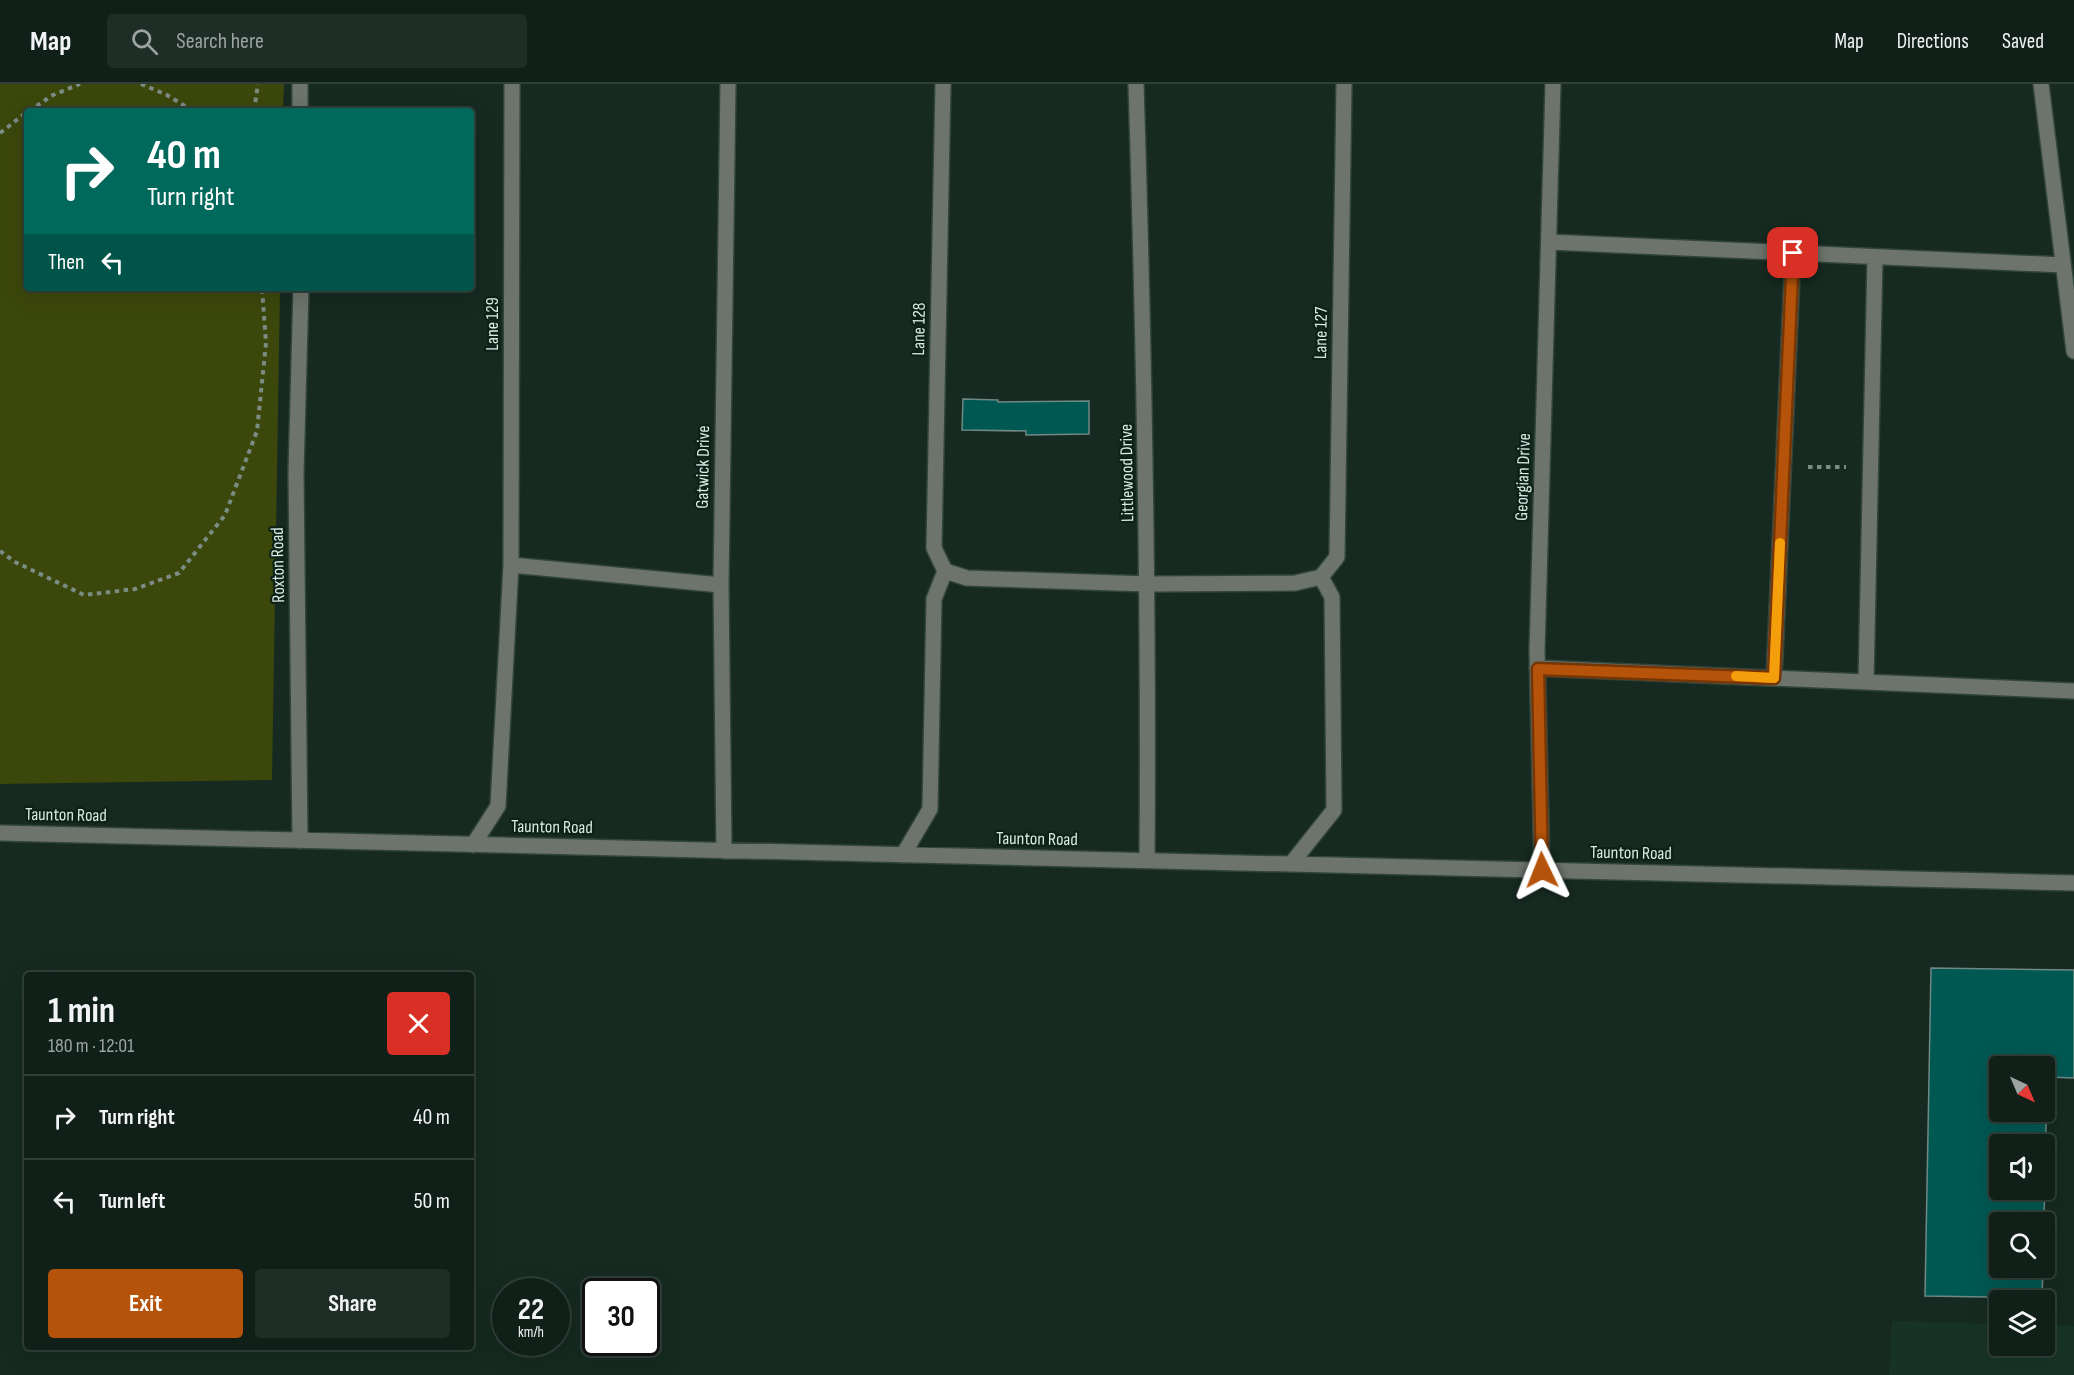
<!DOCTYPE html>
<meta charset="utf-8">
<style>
body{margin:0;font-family:"Sofia Sans Condensed",sans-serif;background:#1e2d26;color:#f1f3f6;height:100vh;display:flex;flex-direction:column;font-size:22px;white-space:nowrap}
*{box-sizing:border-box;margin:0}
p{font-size:20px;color:#9ca3a2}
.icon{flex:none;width:33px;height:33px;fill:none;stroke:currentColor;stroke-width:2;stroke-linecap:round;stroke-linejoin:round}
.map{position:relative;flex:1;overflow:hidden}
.details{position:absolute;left:24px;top:888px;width:450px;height:378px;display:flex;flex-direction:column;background:#102019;border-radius:6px;box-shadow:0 6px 24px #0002,0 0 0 2px #303e38}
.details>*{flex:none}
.banner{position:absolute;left:24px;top:24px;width:450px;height:183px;border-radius:6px;box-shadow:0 6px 24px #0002,0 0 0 2px #303e38;background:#00695c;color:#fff;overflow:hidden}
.needle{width:39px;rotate:136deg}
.tools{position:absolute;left:1989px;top:972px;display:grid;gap:12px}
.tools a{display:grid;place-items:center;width:66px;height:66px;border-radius:6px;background:#102019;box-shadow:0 6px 24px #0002,0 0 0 2px #303e38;font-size:30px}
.speed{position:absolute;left:492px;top:1194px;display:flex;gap:12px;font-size:30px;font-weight:700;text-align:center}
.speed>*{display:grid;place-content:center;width:78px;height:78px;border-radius:50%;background:#102019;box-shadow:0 6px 24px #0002,0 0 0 2px #303e38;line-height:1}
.speed small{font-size:15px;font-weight:400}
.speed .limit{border:3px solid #111;border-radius:9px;background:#fff;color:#111}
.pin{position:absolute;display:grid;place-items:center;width:51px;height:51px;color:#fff;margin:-26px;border-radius:12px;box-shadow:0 3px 9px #0006}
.me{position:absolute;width:66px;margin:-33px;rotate:358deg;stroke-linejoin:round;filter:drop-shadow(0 0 4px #0008)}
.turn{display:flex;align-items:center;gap:21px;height:126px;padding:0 24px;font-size:27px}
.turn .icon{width:78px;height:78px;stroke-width:2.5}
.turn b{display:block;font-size:42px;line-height:51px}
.then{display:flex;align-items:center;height:57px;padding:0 24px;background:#0003;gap:12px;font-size:22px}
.round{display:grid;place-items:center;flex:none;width:63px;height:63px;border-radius:6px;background:#1e2d26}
.summary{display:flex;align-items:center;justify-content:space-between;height:102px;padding:0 24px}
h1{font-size:36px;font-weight:700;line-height:45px}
.primary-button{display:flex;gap:12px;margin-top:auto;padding:12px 24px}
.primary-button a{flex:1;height:69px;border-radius:6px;background:#b45309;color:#fff;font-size:24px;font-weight:700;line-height:69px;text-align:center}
.primary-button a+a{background:#1e2d26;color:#f1f3f6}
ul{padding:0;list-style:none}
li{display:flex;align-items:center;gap:18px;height:84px;padding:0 24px;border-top:2px solid #303e38}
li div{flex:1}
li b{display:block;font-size:22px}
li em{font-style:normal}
header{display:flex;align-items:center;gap:36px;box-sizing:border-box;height:84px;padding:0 30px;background:#102019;border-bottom:2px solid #303e38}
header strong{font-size:28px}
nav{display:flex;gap:33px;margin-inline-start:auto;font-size:21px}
.search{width:420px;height:54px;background:#1e2d26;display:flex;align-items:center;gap:15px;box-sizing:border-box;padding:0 21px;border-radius:6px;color:#9ca3a2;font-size:22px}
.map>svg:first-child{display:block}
</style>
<header>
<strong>Map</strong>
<div class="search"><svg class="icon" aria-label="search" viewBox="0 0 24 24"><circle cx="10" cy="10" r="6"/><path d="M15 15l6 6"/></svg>Search here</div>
<nav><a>Map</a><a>Directions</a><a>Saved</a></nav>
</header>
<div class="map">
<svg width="2074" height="1291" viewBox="0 0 2074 1291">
<rect width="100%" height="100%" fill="#162a21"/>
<path fill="#173327" d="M1892,1237L1999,1240L2000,1262H2044L2045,1241L2074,1242V1291H1889Z"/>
<path fill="#3c470c" d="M0,0H284L283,27H27V204H280L272,696L0,700Z"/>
<path fill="#005852" stroke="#6e8986" stroke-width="1.5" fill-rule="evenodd" d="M963,315L998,316V318L1089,317V350L1026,351V347L962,346Z
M1931,884L2074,886V994L2047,993L2044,1138H2000V1184H2043L2042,1214L1925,1212ZM2000,982H2044V1028H2000ZM2000,1060H2044V1106H2000Z"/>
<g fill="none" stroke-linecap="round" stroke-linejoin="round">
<g stroke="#32453c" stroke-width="18">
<path id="minor" d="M300,0V27
M943,0L934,464L945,487L967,494L1148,500L1295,499L1321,493L1337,473L1344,0
M1136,0C1144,259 1149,518 1147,777
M2041,0L2074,267
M1549,158L2063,181
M511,481L721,501
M1537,584L2074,607
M1774,594L1793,169
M1866,598L1875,173
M0,749L2074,799
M300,757L296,389L301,204
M473,761L498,722L511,481L512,0
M724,767L721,501L728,0
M903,771L930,725L934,515L945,487
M1291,780L1334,726L1332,513L1321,493
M1542,786L1537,567L1553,0"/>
</g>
<path stroke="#7b8c84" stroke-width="4" stroke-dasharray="4.5 4.5" stroke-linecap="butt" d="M141,0L167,11L193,27
M29,27L53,11L80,0
M254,27L258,0
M0,49L27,28
M1808,383H1846
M0,467L15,478L84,511L135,505L179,489L225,431L257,347L266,259L262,204"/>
<use href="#minor" stroke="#6d746c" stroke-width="15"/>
</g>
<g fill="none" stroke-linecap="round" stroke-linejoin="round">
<g stroke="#753606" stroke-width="15">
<path id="route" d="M1542,786L1538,585L1774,594L1793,169"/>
</g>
<use href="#route" stroke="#b45309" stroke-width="10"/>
<path stroke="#f59e0b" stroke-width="10" d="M1736,592L1774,594L1780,459"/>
</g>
<g text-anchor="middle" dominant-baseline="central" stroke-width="4.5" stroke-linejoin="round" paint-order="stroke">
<g font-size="18" fill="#dce9e3" stroke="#0c2118">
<text transform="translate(492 240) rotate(-90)">Lane 129</text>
<text transform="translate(919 245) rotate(-89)">Lane 128</text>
<text transform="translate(1321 249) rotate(-89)">Lane 127</text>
<text transform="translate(703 383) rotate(-89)">Gatwick Drive</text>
<text transform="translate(1127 389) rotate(-91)">Littlewood Drive</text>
<text transform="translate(1523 393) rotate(-88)">Georgian Drive</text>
<text transform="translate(278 481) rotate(-91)">Roxton Road</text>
<text transform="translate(66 731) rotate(1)">Taunton Road</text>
<text transform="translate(552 743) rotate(1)">Taunton Road</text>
<text transform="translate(1037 755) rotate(1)">Taunton Road</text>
<text transform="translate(1631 769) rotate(1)">Taunton Road</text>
</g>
</g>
</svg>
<div class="tools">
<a><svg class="needle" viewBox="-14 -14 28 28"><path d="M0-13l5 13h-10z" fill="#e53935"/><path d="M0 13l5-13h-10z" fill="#9ca3a2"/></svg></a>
<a><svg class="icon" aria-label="sound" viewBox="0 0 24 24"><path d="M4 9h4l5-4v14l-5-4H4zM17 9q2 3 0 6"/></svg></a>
<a><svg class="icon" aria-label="search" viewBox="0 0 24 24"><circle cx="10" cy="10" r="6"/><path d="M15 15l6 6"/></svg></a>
<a><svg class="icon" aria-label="layers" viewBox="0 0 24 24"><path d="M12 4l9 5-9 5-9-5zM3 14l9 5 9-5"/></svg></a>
</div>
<div class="speed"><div>22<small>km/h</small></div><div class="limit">30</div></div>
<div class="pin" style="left:1793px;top:169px;background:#d93025"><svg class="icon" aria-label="arrive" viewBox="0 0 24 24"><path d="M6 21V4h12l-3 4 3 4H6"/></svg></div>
<svg class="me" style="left:1542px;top:786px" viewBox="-20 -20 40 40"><path d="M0-17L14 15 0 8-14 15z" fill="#b45309" stroke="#fff" stroke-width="4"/></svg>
<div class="banner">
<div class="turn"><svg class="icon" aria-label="right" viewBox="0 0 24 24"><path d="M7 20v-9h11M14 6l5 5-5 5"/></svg><div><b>40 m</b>Turn right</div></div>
<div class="then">Then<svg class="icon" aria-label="left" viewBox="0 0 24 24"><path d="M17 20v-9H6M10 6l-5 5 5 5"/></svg></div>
</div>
<section class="details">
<div class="summary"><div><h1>1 min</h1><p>180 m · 12:01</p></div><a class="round" style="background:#d93025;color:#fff"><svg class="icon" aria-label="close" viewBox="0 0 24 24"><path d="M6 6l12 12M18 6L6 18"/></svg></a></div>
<ul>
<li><svg class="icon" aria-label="right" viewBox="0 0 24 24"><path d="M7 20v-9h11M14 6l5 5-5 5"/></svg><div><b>Turn right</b></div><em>40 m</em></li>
<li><svg class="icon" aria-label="left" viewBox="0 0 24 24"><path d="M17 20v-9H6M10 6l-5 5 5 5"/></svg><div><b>Turn left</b></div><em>50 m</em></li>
</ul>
<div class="primary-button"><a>Exit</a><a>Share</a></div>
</section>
</div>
